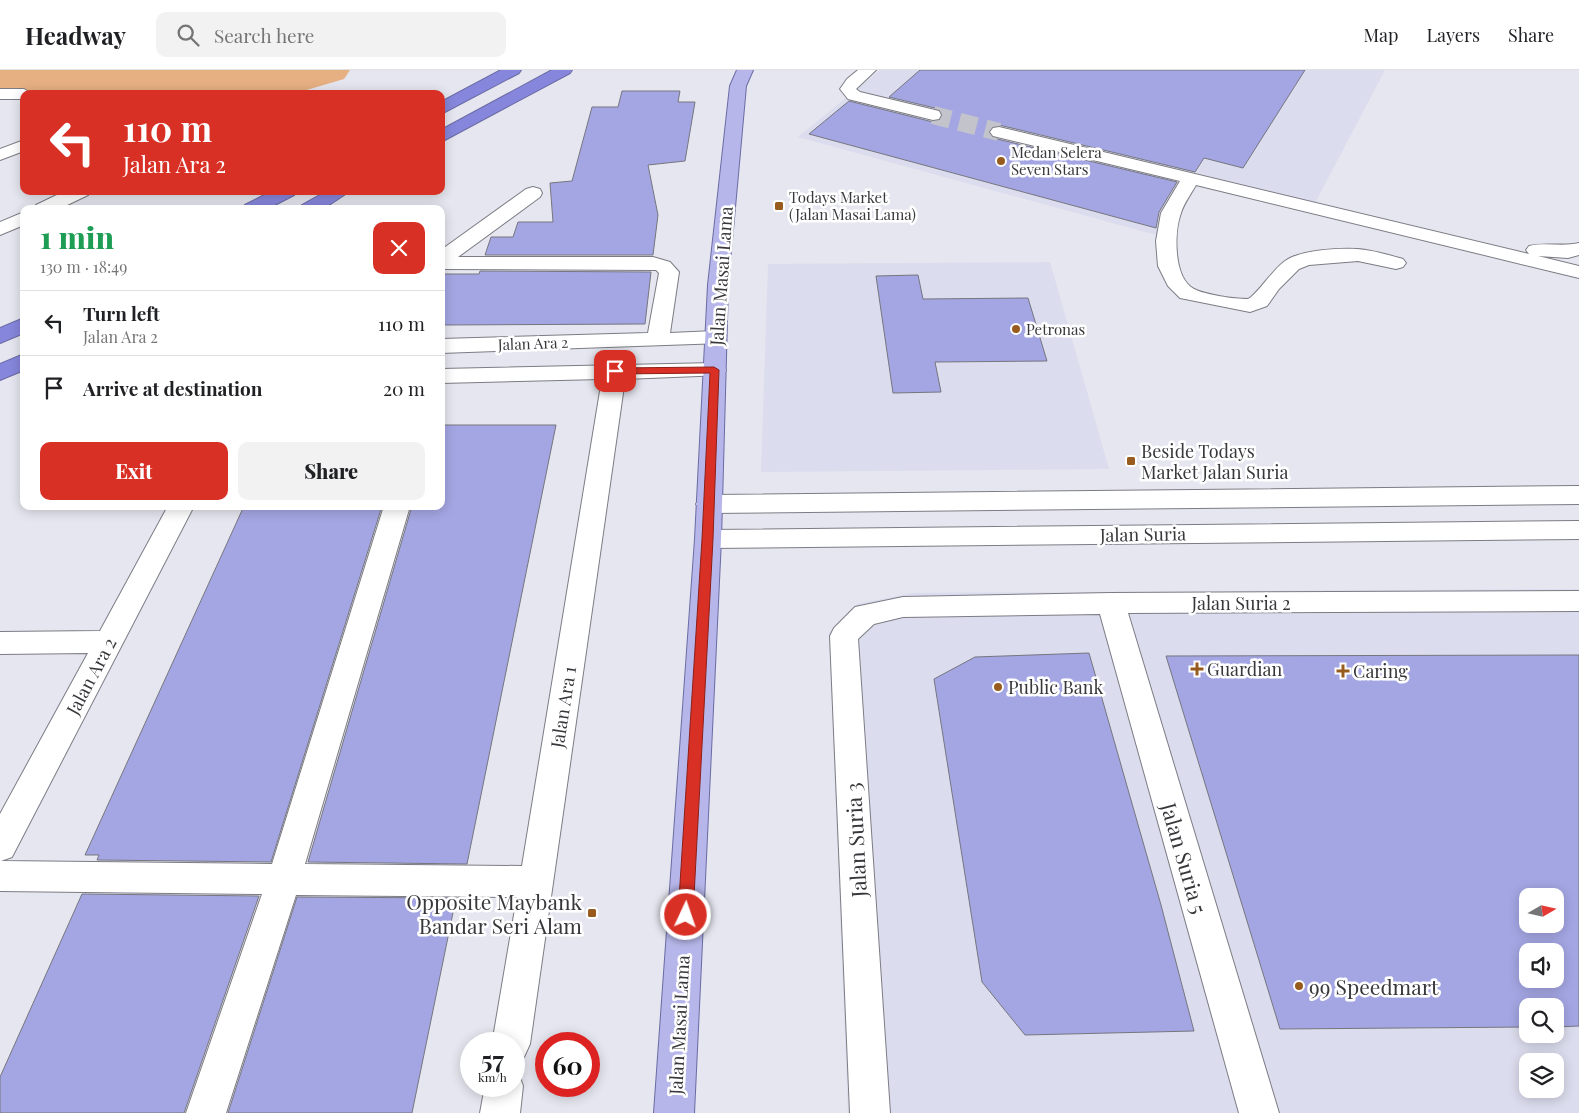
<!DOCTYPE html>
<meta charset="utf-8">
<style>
body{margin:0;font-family:"Playfair Display",serif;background:#f2f2f2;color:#202124;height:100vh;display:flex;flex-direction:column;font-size:19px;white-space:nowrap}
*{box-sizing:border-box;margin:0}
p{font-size:16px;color:#757577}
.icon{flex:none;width:28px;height:28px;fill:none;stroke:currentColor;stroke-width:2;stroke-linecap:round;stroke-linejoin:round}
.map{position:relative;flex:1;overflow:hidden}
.panel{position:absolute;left:20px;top:135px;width:425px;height:305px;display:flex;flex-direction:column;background:#fff;border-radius:10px;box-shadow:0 2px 12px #0003}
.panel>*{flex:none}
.guide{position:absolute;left:20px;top:20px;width:425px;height:105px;border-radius:10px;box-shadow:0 2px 12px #0003;background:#d93025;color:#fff;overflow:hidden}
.needle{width:32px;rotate:81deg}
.tools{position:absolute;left:1519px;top:818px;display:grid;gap:10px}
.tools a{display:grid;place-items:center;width:45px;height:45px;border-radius:10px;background:#fff;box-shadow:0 2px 12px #0003;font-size:25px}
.speed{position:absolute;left:460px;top:962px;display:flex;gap:10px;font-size:25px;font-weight:700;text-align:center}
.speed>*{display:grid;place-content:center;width:65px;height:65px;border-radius:50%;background:#fff;box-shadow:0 2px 12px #0003;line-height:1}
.speed small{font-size:12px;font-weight:400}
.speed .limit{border:8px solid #d22;background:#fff;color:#111}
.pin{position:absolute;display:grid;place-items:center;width:42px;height:42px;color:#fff;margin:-21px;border-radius:10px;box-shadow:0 2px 8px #0006}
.me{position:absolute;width:55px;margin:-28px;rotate:3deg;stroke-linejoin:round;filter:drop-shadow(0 0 4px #0008)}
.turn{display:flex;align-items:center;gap:18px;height:105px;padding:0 20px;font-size:22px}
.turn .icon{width:65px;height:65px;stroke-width:2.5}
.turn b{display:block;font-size:35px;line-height:42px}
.round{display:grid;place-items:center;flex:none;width:52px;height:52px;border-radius:10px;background:#f2f2f2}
.head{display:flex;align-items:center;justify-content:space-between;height:85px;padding:0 20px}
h1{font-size:30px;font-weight:800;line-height:38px;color:#1e9e55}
.primary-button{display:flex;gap:10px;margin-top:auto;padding:10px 20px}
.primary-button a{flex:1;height:58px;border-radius:10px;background:#d93025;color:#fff;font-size:20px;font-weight:800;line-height:58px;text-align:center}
.primary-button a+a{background:#f2f2f2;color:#202124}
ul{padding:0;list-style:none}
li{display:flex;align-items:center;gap:15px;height:65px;padding:0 20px;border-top:1px solid #e0e0e0}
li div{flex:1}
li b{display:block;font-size:19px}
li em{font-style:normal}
header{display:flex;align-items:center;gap:30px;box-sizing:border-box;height:70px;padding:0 25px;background:#fff;border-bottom:1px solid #e0e0e0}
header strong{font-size:24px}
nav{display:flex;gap:28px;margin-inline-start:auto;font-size:18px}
.search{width:350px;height:45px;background:#f2f2f2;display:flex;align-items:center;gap:12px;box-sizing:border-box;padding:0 18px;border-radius:10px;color:#757577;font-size:19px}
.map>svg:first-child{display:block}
</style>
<header>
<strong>Headway</strong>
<div class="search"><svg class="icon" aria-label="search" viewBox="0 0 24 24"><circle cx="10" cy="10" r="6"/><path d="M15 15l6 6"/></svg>Search here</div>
<nav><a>Map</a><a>Layers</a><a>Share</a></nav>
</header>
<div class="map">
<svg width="1579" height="1043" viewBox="0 0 1579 1043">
<rect width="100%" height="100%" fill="#e5e6ef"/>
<path fill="#dbdced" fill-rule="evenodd" d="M880,0H1385L1314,135L1197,107L1160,166L798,67Z
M1050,192L1109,399L761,402L768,194Z
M1579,519V1043H848L829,563L857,534L912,523ZM1528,826H1555V854H1528ZM1528,881H1555V909H1528ZM1528,936H1555V964H1528ZM1528,991H1555V1019H1528Z"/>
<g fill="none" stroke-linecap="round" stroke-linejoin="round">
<path fill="#e6b082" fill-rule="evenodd" d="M0,0H350L344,9L293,24L0,21Z"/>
</g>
<path fill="#a4a6e3" stroke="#76767f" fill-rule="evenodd" d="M920,0H1305L1243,98L1204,88L1195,102L999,55L993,56L988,61L993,68L1177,112L1159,142L1156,158L809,64L849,31L933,52L939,51L943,46L939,39L889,27Z
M622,21H680L678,32H695L685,91L648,95L658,145L653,185H485L491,167H513L518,152H553L550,113L572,111L592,37H618Z
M480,201L651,202L645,254L441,255V204H479Z
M918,205L923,229L1028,228L1047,291L935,292L941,322L893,323L876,206Z
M441,355H556L467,794L308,792L412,436H441Z
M244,436H382L271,792L97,790L99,785H85Z
M1089,583L1161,835L1194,961L1025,965L982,912L934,609L975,587Z
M1579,585V956L1555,957V936H1528V957L1280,959L1166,586ZM1528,826H1555V854H1528ZM1528,881H1555V909H1528Z
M82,824L259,826L184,1043H0V1007Z
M297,827L456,828L412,1043H228Z"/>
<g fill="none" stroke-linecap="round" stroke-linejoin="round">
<path stroke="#c2c3cb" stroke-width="18" stroke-dasharray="18 9" stroke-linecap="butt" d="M933,45L999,62"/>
<g stroke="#7c7c85" stroke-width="2">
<path id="minor" d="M858,0H876L856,19L860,22L939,41L941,45L939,49L933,50L848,29L840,19L847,9Z
M0,19H24L32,24H24V29H0Z
M999,57L1529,184L1526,180L1529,176C1545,172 1562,177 1579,173V185L1568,188L1538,186L1579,196V208L1196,115C1191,124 1184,133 1181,143C1174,162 1173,208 1194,219C1206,225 1234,229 1248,229C1256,226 1273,199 1285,191C1300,180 1339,178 1357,179C1372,180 1389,185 1403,189L1406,193L1403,197L1396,199L1358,191L1309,195L1299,199L1279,219L1267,236L1250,242L1180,228L1168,216L1158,196L1156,171L1161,143L1180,111L993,66L990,62L993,58Z
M24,70V81L0,90V79Z
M533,117L540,119L542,123L540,127L458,187H653L670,192L679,202L670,263L715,261L723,263L726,268L723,273L441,283V269L648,263L659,203L656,200L441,199V180L526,119Z
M65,121H90L88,125L59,139H34L36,135Z
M24,142V155L0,165V152Z
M715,293L723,295L726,300L723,305L625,309L530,974L524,987L514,992V974H492L517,827L296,825L226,1043H186L262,824L0,821V744L88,583L0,584V562L100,561L168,436H194L12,787L1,791L272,794L384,436H410L305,794L522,796L602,309L441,313V299Z
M1579,416V434L709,443L700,440L696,434L700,428L709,425Z
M1579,451V469L708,478L699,476L695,469L699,462L708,460Z
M1579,521V541L1128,543L1279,1043H1239L1100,544L903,547L874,554L858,569L890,1043H850L830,566L834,558L855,537L903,527L1111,523Z
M514,1001L518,1002L523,1016L520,1043H480L485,1016H514Z"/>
</g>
<g stroke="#6b6ba4" stroke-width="2">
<path id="major" d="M737,0H753L746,16L728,215L721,469L694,1043H654L695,469L708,215L730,16Z"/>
</g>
<g stroke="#6b6ba4" stroke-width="2">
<path id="highway" d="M501,0H521L519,3L441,44V32Z
M552,0H572L570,3L441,72V60Z
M272,121H296L294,125L267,139H243L245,135Z
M327,121H350L323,139H300L302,135Z
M24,248V263L0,273V258Z
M24,284V300L0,310V294Z"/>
</g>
<use href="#minor" fill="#fff" fill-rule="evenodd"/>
<use href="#major" fill="#b6b6ea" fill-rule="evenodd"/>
<use href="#highway" fill="#8686dc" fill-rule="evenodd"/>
</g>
<path fill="#d93025" stroke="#8d1f18" d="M714,297L719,300L713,469L693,845L691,850L686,852L680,850L678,845L702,469L710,303L615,304L610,301L615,298Z"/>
<g fill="#985b1e" stroke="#fff" stroke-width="2">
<circle cx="1001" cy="91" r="5"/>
<rect x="774" y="131" width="10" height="10" rx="2.5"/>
<circle cx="1016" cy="259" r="5"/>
<rect x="1126" y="386" width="10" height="10" rx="2.5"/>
<path d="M1194.5 591.5h5v5h5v5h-5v5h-5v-5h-5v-5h5z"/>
<path d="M1340.5 593.5h5v5h5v5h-5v5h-5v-5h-5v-5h5z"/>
<circle cx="998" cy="617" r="5"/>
<rect x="587" y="838" width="10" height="10" rx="2.5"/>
<circle cx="1299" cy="916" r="5"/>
</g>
<g text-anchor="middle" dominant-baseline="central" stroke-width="5" stroke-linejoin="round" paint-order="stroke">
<g font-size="15" fill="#38383c" stroke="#fff" text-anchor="start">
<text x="1011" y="82">Medan Selera<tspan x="1011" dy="17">Seven Stars</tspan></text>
<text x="789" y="127">Todays Market<tspan x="789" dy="17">(Jalan Masai Lama)</tspan></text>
<text x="1026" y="259">Petronas</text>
</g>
<g font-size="15" fill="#38383c" stroke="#fff">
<text transform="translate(533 273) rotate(-2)">Jalan Ara 2</text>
</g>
<g font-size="18" fill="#38383c" stroke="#fff">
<text transform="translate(721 206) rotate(-86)">Jalan Masai Lama</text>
<text transform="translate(1143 464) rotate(-1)">Jalan Suria</text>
<text x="1241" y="533">Jalan Suria 2</text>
<text transform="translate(91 606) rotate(-62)">Jalan Ara 2</text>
<text transform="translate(563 637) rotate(-81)">Jalan Ara 1</text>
<text transform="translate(679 955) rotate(-87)">Jalan Masai Lama</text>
</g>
<g font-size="18" fill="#38383c" stroke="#fff" text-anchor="start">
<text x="1141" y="381">Beside Todays<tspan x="1141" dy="21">Market Jalan Suria</tspan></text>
<text x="1207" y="599">Guardian</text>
<text x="1353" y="601">Caring</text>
<text x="1008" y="617">Public Bank</text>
</g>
<g font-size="21" fill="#38383c" stroke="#fff">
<text transform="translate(855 770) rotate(-93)">Jalan Suria 3</text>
<text transform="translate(1185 788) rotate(74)">Jalan Suria 5</text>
</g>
<g font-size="21" fill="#38383c" stroke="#fff" text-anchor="end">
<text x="582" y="831">Opposite Maybank<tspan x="582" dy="24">Bandar Seri Alam</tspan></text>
<text x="1309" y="916" text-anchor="start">99 Speedmart</text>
</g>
</g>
</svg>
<div class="tools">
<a><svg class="needle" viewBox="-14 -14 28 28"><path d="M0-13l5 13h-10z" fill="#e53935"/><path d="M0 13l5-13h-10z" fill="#757577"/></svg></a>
<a><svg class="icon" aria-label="sound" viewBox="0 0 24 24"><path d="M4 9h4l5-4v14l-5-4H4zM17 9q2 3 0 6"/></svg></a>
<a><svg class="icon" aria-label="search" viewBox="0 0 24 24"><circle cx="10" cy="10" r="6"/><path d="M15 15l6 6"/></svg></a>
<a><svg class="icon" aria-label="layers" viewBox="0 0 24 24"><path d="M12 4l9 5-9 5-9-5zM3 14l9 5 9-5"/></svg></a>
</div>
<div class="speed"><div>57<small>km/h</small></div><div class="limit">60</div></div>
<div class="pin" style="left:615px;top:301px;background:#d93025"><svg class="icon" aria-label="arrive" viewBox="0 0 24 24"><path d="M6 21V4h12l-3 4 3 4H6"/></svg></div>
<svg class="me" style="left:686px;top:845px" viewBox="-20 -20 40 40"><circle r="17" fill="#d93025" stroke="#fff" stroke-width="3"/><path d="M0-11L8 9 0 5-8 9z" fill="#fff"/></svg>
<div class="guide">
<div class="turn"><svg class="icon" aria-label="left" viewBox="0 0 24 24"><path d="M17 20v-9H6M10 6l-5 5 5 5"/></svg><div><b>110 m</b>Jalan Ara 2</div></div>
</div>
<section class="panel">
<div class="head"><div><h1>1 min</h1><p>130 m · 18:49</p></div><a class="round" style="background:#d93025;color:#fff"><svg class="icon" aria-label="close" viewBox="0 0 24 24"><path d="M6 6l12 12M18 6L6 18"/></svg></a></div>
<ul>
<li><svg class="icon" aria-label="left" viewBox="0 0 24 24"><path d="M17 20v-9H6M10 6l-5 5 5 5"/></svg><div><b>Turn left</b><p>Jalan Ara 2</p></div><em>110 m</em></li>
<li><svg class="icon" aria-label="arrive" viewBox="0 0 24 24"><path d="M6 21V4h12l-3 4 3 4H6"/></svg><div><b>Arrive at destination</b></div><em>20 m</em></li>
</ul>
<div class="primary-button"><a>Exit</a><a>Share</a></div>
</section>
</div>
